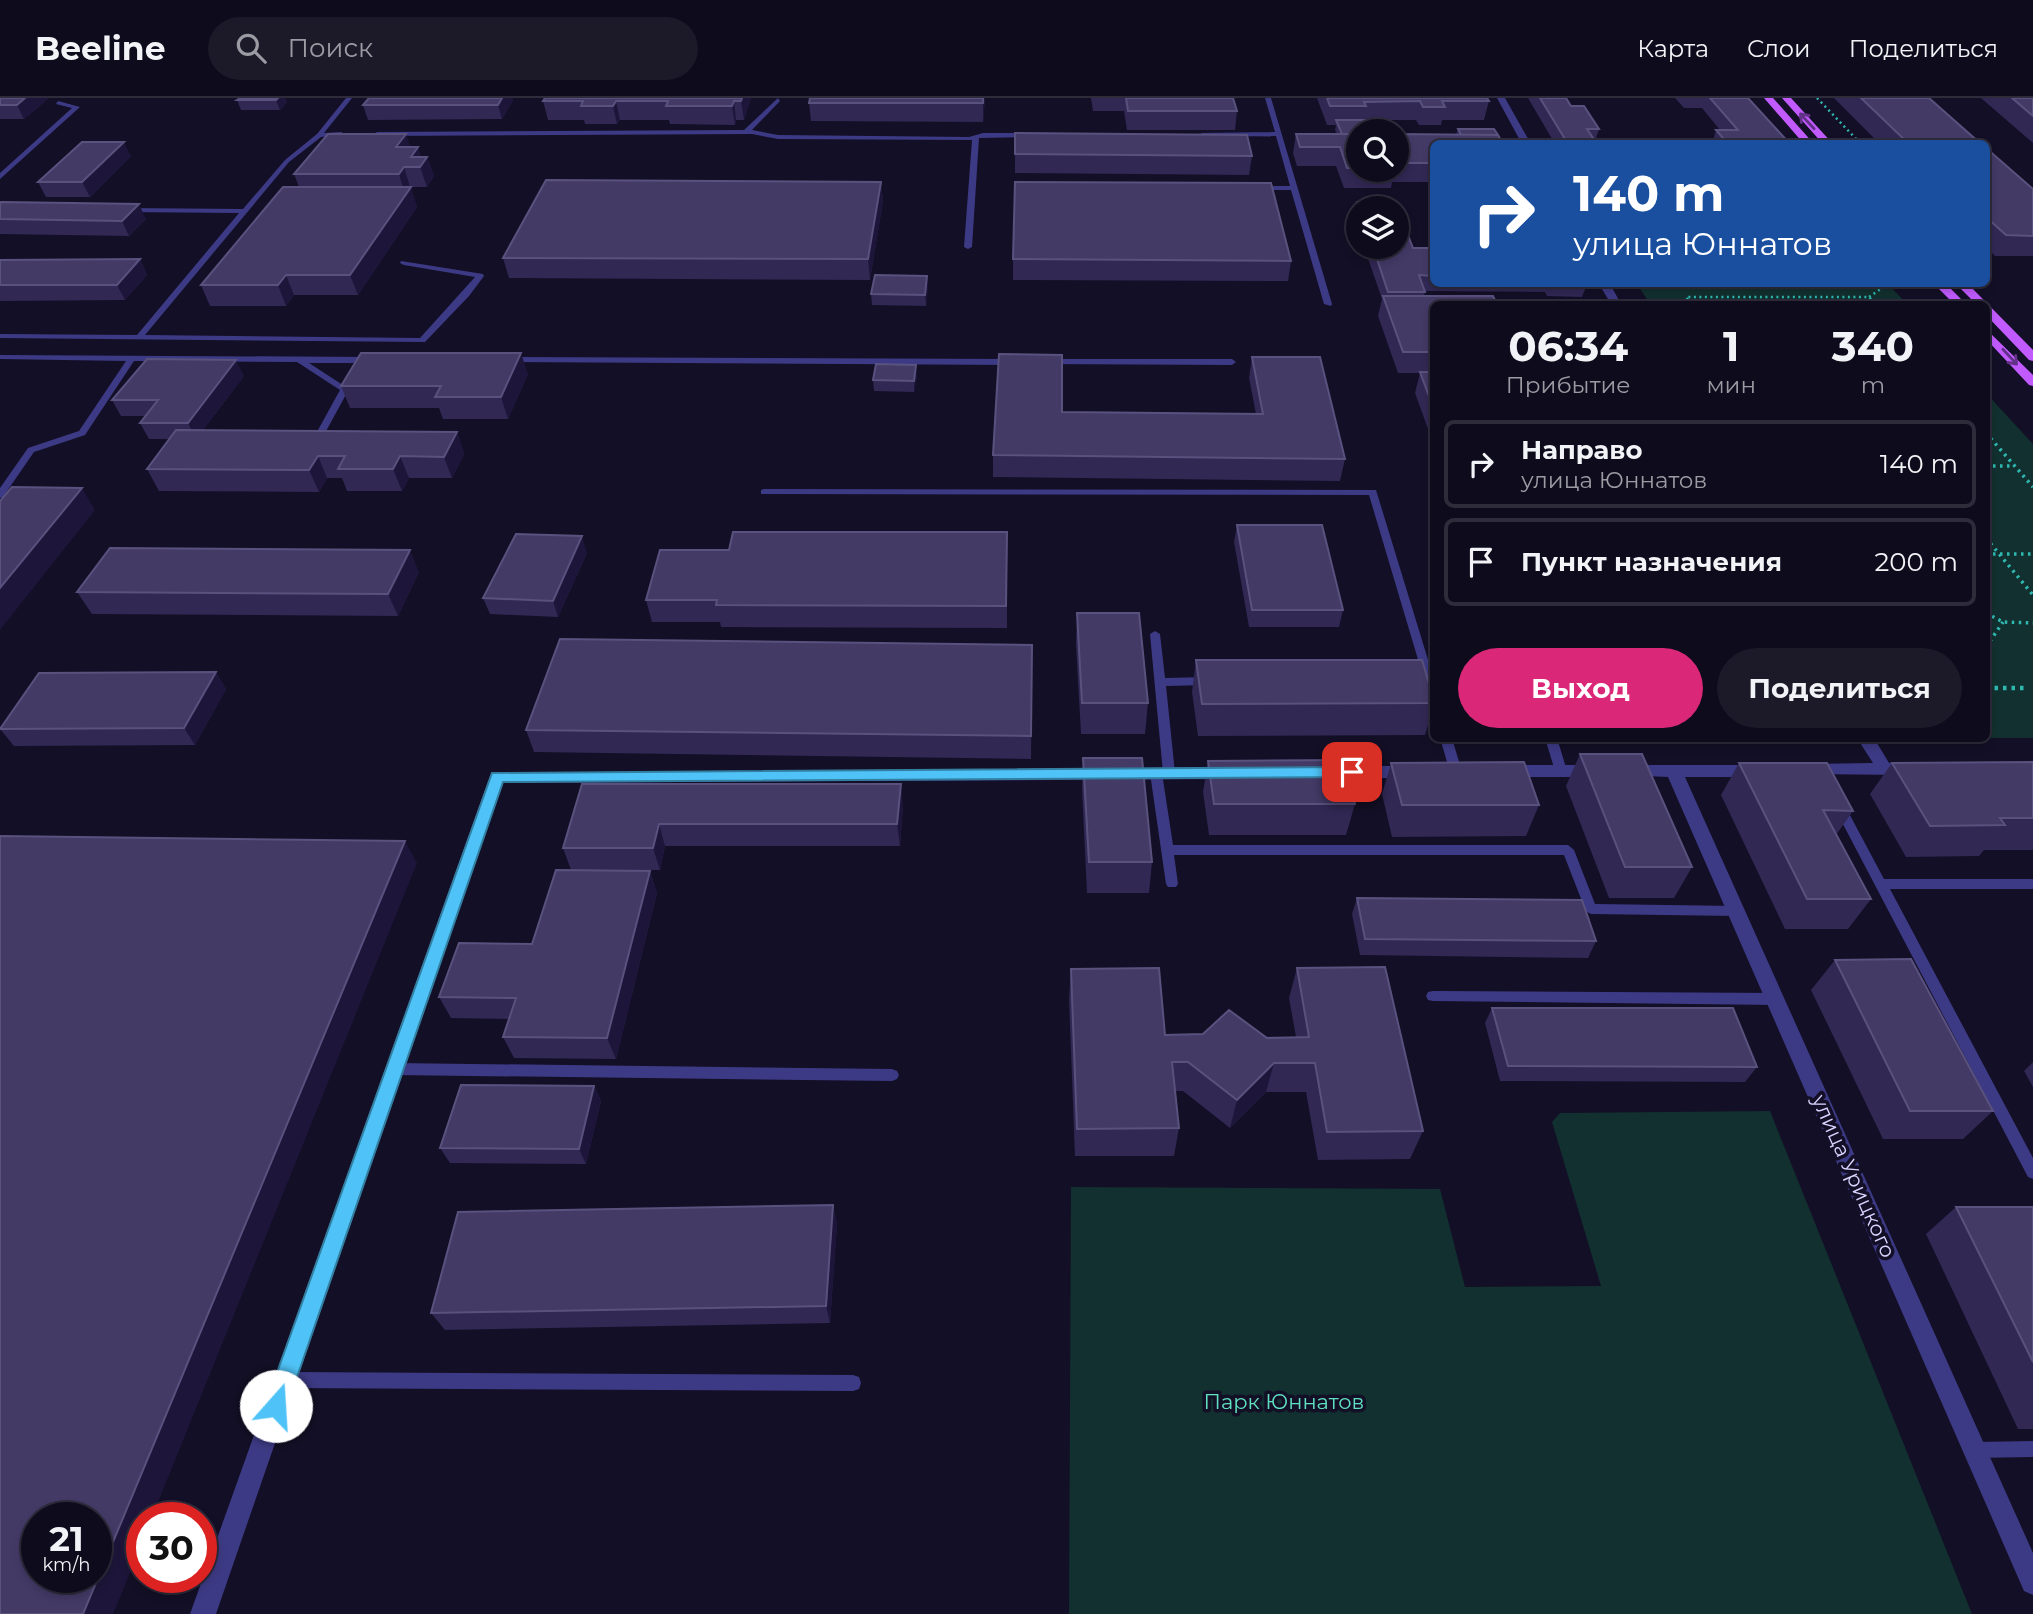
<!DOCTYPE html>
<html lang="ru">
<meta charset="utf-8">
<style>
body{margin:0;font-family:Montserrat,sans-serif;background:#1c1929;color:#f1f3f6;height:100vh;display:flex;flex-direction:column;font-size:26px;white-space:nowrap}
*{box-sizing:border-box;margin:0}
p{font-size:23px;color:#9b9ba3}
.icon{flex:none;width:38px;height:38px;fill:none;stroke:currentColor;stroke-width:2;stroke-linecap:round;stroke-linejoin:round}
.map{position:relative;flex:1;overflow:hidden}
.details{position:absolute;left:1430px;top:203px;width:560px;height:441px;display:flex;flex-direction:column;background:#0e0b1c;border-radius:10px;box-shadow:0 4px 10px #0003,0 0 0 2px #2e2b3b}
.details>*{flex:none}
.banner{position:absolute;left:1430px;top:42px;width:560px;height:147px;border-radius:10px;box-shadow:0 4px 10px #0003,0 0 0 2px #2e2b3b;background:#1a4fa0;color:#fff;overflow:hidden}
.controls{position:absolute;left:1346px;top:21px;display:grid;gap:14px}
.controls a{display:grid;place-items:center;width:63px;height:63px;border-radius:50%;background:#0e0b1c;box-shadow:0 4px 10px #0003,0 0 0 2px #2e2b3b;font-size:35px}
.speed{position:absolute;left:21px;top:1404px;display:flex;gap:14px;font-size:35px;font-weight:700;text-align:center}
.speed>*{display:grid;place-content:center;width:91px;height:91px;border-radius:50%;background:#0e0b1c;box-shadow:0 4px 10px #0003,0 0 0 2px #2e2b3b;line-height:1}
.speed small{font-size:18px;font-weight:400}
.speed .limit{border:10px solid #d22;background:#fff;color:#111}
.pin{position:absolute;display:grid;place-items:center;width:60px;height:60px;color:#fff;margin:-30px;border-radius:14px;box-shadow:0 4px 10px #0006}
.me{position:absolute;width:77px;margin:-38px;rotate:19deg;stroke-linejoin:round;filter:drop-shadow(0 0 5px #0008)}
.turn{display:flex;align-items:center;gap:24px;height:147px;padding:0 28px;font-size:32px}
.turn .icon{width:91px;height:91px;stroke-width:2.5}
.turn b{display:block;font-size:49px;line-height:60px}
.eta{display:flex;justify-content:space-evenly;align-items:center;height:119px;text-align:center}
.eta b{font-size:42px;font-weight:700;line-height:49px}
.button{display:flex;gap:14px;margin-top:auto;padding:14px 28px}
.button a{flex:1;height:80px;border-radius:42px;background:#db2777;color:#fff;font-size:28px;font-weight:700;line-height:80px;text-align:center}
.button a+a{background:#1c1929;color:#f1f3f6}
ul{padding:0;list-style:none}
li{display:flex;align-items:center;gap:21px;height:88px;margin:0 14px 10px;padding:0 14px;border:4px solid #2e2b3b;border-radius:10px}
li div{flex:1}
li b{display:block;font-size:26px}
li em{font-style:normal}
header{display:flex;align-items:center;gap:42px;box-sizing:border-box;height:98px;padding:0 35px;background:#0e0b1c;border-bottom:2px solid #2e2b3b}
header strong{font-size:33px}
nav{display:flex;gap:38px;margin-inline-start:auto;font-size:24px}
.search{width:490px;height:63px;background:#1c1929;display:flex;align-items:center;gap:18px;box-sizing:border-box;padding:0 24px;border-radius:38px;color:#9b9ba3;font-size:26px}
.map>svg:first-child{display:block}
</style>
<header>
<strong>Beeline</strong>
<div class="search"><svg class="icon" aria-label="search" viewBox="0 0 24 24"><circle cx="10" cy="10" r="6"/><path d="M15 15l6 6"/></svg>Поиск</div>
<nav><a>Карта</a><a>Слои</a><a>Поделиться</a></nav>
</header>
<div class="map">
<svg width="2033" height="1516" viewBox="0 0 2033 1516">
<rect width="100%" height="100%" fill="#130f26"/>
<path fill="#12302f" d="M1637,186H1888L1907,206H1650Z
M1986,295L2033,346V640H1986Z
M1770,1013L1972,1516H1069L1071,1089L1440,1091L1465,1189L1601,1188L1552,1024L1560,1015Z"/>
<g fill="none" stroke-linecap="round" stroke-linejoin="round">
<path stroke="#2fb8b0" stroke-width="2.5" stroke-dasharray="2 3.5" stroke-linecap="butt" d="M1817,0L1861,46
M1869,199L1888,186
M1691,206L1686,199H1869L1875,206"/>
<path stroke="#2fb8b0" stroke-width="3.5" stroke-dasharray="2.5 4.5" stroke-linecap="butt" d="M1986,335L2033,389
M1986,368H2014
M1986,440L2033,497
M1986,456H2033
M1986,515L2003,524L2033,525
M1986,549L2003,524"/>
<path stroke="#2fb8b0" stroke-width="4.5" stroke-dasharray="3.5 5" stroke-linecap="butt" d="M1986,590H2025"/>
<path fill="#3d3a85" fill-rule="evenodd" d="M346,0H352L324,35L341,34L343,35V37L321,39L289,64L145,237L420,240L475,179L404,167L400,165L401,163L483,176L484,178L469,198L425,244L0,240V236L137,237L239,115L125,114H122V110L243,111L285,62L317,36Z
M778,0L780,3L752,32L778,37L969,39L983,35H1030L1033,37L1030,39L979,40L972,149L968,151L964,149L972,42L778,41L752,36L377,38L374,36L377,34L744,32Z
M1265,0H1271L1332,206L1331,208L1324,206L1291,92H1256L1253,90L1256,88H1290L1276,38L1202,39L1199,37L1202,35L1275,34Z
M58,3L80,9L0,81V75L72,10L56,6Z
M0,257L372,259L376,262L372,265H309L349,291L325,335C321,339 308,339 304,335L308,332H318L340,292L297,264L134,263L85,337L34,354L3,399L0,400V390L28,350L79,333L126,263L0,261Z
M509,259L1012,261L1016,264L1012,267L506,264L505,262Z
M1045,261H1232L1236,264L1232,267L1042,266L1041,264Z
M764,391L1376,392L1433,578V599L1428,595L1369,397L761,396V392Z
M1155,533L1160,536L1165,580L1208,579L1213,583L1208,587L1166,588L1175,675L1169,679L1163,675L1150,536Z
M1440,640H1452L1462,674L1460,677H1452L1450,674Z
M1545,640H1557L1567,673L1565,676H1557L1555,673Z
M1156,671L1162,675L1173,747H1568L1574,752L1595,806L1738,808L1742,809L1744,813L1742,817L1738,818L1591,816L1587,814L1585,811L1564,757H1174L1178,786L1176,789H1168L1166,786L1150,675Z
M1840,705L1844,706L1884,781H2033V791H1890L2033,1060V1081L2028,1079L1834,709Z
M1433,893L1777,895L1782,897L1784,901L1782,905L1777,907L1433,903L1428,902L1426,898L1428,894Z
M394,965L892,971L897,973L899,977L897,981L892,983L394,977L389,975L387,971L389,967Z
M285,1274L853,1277L859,1279L861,1285L859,1291L853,1293L285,1290L279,1288L277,1282L279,1276Z
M2033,1343V1359L1974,1360L1968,1358L1966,1352L1968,1346L1974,1344Z"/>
<path fill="#3d3a85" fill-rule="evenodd" d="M1497,0H1505L1531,46H1522Z
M1599,186H1610L1621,206H1611Z
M1857,640H1874L1889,665H1911L1919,671L1911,677L1803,676L1801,672L1809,666L1873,665Z
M1505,667H1596L1604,673L1596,679H1505L1497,673Z
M1627,667H1757L1765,673L1757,679H1685L2033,1455V1497L2024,1493L1668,679L1621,677L1619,673Z
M1326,668H1410L1418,674L1410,680H1326L1318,674Z
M1228,669L1236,675L1228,681L503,685L216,1516H190L491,675Z"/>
<path fill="#c25bff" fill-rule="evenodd" d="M1764,0H1773L1814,46H1804Z
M1782,0H1791L1833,46H1823Z
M1934,186H1946L1966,206H1954Z
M1956,186H1968L2033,252V263L2029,262L1986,217V206H1976Z
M1986,231L2033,277V288L2029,287L1986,241Z"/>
</g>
<path fill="#312854" d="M0,0H49L24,21H0Z
M240,0H285L287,4L280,12H241L237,2Z
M369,0H513V2L502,21L368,22L363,7Z
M751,0L744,22H736L735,27L670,26L669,22H620L617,26H585L584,22H548L543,3Z
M985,0L983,24L811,23L809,5Z
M1091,0H1233L1237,13L1235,32H1127L1124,13H1093Z
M1317,0H1487L1489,3L1484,22H1442L1441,27H1419L1416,22H1389L1358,33V72H1396V36L1456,37L1458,31H1494L1433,46V76L1431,84H1392L1391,90H1344L1336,68H1297L1293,55L1296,36H1337L1335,32L1336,27H1327Z
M1528,0H1566L1571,8L1599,31L1595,44L1597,46H1555Z
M1675,0H1748L1790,46H1712L1716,32H1720L1702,10H1684Z
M1834,0H1929L1981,46H1880Z
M1981,0H2033V45Z
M406,36L410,49H418L421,59H427L434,78L427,89H410L417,109L358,197H294L286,208H210L201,187L299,89L294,76Z
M1986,50L2033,91V158H1995L1986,149Z
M1015,56L1252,58L1249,77L1015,75Z
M131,58L90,99H46L38,84Z
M881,84L883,103L870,182L509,180L503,160Z
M1357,104H1395L1413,150H1433V186H1587L1582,199L1547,198L1545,194L1425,193L1424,198H1493L1497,206H1433V342H1432L1415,295L1420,275H1398L1378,218L1382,201L1364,149H1396V110H1358V130L1354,119Z
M0,105L146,121L129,138L0,136Z
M140,161L147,177L125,202L0,203V162Z
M1013,161L1291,163L1288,183L1013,182Z
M928,188L926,208L872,207L871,196Z
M1252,259L1345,361L1340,383L993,379V357L1062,314L1256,316L1249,280Z
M528,276L508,321H443L439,310H350L341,288Z
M244,278L203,332L457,334L464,356L452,380H409L402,393H347L342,380H327L319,394L159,393L147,371L170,341H149L140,325L145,318H121L112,302Z
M917,278L914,294L874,293L873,282Z
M1237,427L1343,512L1339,529H1249L1234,444Z
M1007,434V530L721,529L720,524H652L646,502L729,452Z
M587,455L558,519L490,516L483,500Z
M419,474L398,518L92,516L77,494Z
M1077,515L1148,605L1145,636H1081L1076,547Z
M1032,547L1031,661L534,654L526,632Z
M1196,562L1433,599V611L1425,637L1198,638L1192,594Z
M216,574L226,591L195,647L14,648L0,631Z
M1579,640H1769L1580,642Z
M1580,656L1692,769L1674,800H1609L1566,688Z
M1083,660L1152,764L1149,795H1087L1082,692Z
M1208,663L1355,706L1346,737H1209L1203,694Z
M2033,664V752H1984L1979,758L1906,759L1870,696L1892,665Z
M1391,665L1539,707L1526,738L1392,739L1382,696Z
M1739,665L1853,713L1836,737L1871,801L1848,831H1785L1721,697Z
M582,686L903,708L900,748H665L660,772H571L563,750Z
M650,773L657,795L616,961L514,960L503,939L509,921L451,920L439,899L532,846Z
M1357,800L1596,843L1588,860L1360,857L1352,816Z
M1835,862L1993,1013L1963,1041H1883L1811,892Z
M1297,870L1423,1033L1410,1061L1318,1062L1306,994H1266L1230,1030L1183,993H1175L1179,1030L1174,1058H1075L1069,901L1071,871L1165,937L1296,939L1289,900Z
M1492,910L1757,969L1745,984L1500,983L1485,925Z
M2033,964V989L2024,973Z
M594,988L601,1003L586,1066L450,1065L440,1050Z
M833,1107L837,1126L830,1225L445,1232L431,1215Z
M1956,1109H2033V1331H2018L1926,1136Z"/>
<path fill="#1d163a" d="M25,0H49L24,21L17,7Z
M278,0H285L287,4L280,12L276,2Z
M502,0H513V2L502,21L498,7Z
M742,0H751L744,22L741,3Z
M983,0H985L983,24Z
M616,3L620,22L617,26L613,8Z
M734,3L736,22L735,27L732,8Z
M406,36L412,55L396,49Z
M124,44L131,58L90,99L82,84Z
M418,49L423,65L427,59L434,78L427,89L420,69L411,59Z
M404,69L410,89L405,96L399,76Z
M881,84L883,103L870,182L868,161Z
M411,89L417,109L358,197L350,177Z
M139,106L146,121L129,138L122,123Z
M140,161L147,177L125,202L117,187Z
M286,177L294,197L286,208L278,187Z
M927,178L928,188L926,208L925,197Z
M521,255L528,276L508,321L501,299Z
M236,262L244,278L196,341L188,325Z
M916,267L917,278L914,294V283Z
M457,334L464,356L452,380L444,359Z
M318,358L327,380L319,394L309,372Z
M400,358L409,380L402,393L393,371Z
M82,390L95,412L0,532V490Z
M582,438L587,455L558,519L553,503Z
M410,452L419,474L398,518L388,496Z
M216,574L226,591L195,647L184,630Z
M901,686L903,708L900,748L897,726Z
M659,726L665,748L660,772L653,750Z
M405,743L417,765L152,1419H142V1446L113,1516H83Z
M650,773L657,795L616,961L607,940Z
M1274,965L1266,994L1230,1030L1237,1002Z
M594,988L601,1003L586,1066L579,1051Z
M833,1107L837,1126L830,1225L826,1208Z"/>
<path fill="#433a66" stroke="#5a527e" stroke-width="2" fill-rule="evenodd" d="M0,0H25L17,7H0Z
M240,0H278L276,2H237Z
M369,0H502L498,7H363Z
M545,0H742L741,3H734L732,8H666L668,3H616L613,8H581L583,3H543Z
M810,0H983V5H809Z
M1126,0H1233L1237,13H1128Z
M1327,0H1487L1489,3H1442L1445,9H1423L1420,3L1364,4L1366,8H1330Z
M1540,0H1566L1571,8H1584L1599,31H1587L1597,46H1568Z
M1710,0H1748L1790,46H1728L1716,32H1738Z
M1861,0H1929L1981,46H1909Z
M2012,0H2033V18Z
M1336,22H1389L1394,33H1358V36H1342Z
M1458,31H1494L1498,37H1461Z
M1015,35L1247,37L1252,58L1015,56Z
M328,36H406L396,49H418L411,59H427L420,69H404L399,76H294Z
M1296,36H1358V70H1347L1340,49H1300Z
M1396,36L1498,37L1503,46H1433V57H1431L1433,60V65H1396Z
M82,44H124L82,84H38Z
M1986,50L2033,91V138L2006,137L1986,119Z
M546,82L881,84L868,161L503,160Z
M1015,84L1271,85L1291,163L1013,161Z
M283,89H411L350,177H286L278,187H201Z
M1,104L139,106L122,123L0,121V105Z
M1357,104H1395L1413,150H1433V178L1419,177L1425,194H1388L1373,149H1396V110H1359Z
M140,161L117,187H0V162Z
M875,177L927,178L925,197L871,196Z
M1383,198H1493L1497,206H1433V254H1403Z
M361,255H521L501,299H435L441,288H341Z
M999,256L1062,257V314L1263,316L1252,259H1320L1345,361L993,357Z
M147,261L236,262L188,325H140L158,302H112Z
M876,266L916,267L914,283L873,282Z
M1420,274H1433V309Z
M176,332L457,334L444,359L400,358L393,371H338L345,358H318L309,372L147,371Z
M12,389L82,390L0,490V403Z
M1237,427H1322L1343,512H1252Z
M733,434H1007L1006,508L716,507L717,502H646L660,452H729Z
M516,436L582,438L553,503L483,500Z
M110,450L410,452L388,496L77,494Z
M1077,515H1139L1148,605H1082Z
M560,541L1032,547L1031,638L526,632Z
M1196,562H1422L1433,599V605L1202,606Z
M216,574L184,630L0,631L39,575Z
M1580,656H1642L1692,769H1625Z
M1083,660H1142L1152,764H1089Z
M1344,662L1355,706H1214L1208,663Z
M1524,664L1539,707H1402L1391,665Z
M2033,664V720H2000L2005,727L1930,728L1892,665Z
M1739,665H1827L1853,713L1823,712L1871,801H1807Z
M582,686H901L897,726H659L653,750H563Z
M0,738L405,743L83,1516H0ZM37,1419H96V1479H37Z
M556,772L650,773L607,940L503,939L516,900L439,899L459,845L532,846Z
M1357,800L1582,802L1596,843L1365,841Z
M1911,861L1993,1013H1910L1835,862Z
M1385,869L1423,1033L1327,1034L1315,965H1274L1237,1002L1188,964H1172L1179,1030L1077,1031L1071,871L1159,870L1165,937L1203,936L1229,912L1267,940L1309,939L1297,870Z
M1492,910H1733L1757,969L1508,968Z
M461,987L594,988L579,1051L440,1050Z
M833,1107L826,1208L431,1215L458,1114Z
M1956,1109H2033V1264Z"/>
<defs><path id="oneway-shaft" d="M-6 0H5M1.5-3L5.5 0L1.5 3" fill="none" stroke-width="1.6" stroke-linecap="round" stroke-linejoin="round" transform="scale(1.75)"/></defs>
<g stroke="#623188">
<use href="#oneway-shaft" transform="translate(1807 23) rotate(-133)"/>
<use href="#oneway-shaft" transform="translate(2010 259) rotate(47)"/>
</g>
<path fill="#4fc3f7" stroke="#337fa1" stroke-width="2" d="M1352,669L1359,674L1352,679L503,684L287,1308L284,1315L276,1319L268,1315L265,1308L492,675Z"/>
<g text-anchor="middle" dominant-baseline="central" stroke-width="7" stroke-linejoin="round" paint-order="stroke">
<g font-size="21" fill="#d9d4ff" stroke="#130f26">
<text transform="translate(1854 1078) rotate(66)">улица Урицкого</text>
</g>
<g font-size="21" fill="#5fe0c0" stroke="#130f26">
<text x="1284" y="1303">Парк Юннатов</text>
</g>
</g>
</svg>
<div class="controls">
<a><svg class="icon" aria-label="search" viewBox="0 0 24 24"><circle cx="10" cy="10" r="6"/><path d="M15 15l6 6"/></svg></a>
<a><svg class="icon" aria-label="layers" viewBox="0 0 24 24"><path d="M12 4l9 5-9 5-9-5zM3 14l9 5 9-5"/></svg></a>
</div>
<div class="speed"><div>21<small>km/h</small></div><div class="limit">30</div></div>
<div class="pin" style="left:1352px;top:674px;background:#d93025"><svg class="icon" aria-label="arrive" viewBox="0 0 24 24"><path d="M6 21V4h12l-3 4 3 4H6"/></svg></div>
<svg class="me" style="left:276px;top:1308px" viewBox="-20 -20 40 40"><circle r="19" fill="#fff"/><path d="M0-13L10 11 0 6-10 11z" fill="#4fc3f7"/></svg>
<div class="banner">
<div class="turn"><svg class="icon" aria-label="right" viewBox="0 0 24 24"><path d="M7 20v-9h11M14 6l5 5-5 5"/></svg><div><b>140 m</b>улица Юннатов</div></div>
</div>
<section class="details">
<div class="eta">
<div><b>06:34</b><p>Прибытие</p></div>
<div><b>1</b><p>мин</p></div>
<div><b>340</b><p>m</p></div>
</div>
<ul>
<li><svg class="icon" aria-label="right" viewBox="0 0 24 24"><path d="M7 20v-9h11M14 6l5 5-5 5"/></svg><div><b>Направо</b><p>улица Юннатов</p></div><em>140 m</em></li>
<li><svg class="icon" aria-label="arrive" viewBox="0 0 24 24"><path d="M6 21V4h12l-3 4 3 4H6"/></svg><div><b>Пункт назначения</b></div><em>200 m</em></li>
</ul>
<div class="button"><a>Выход</a><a>Поделиться</a></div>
</section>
</div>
